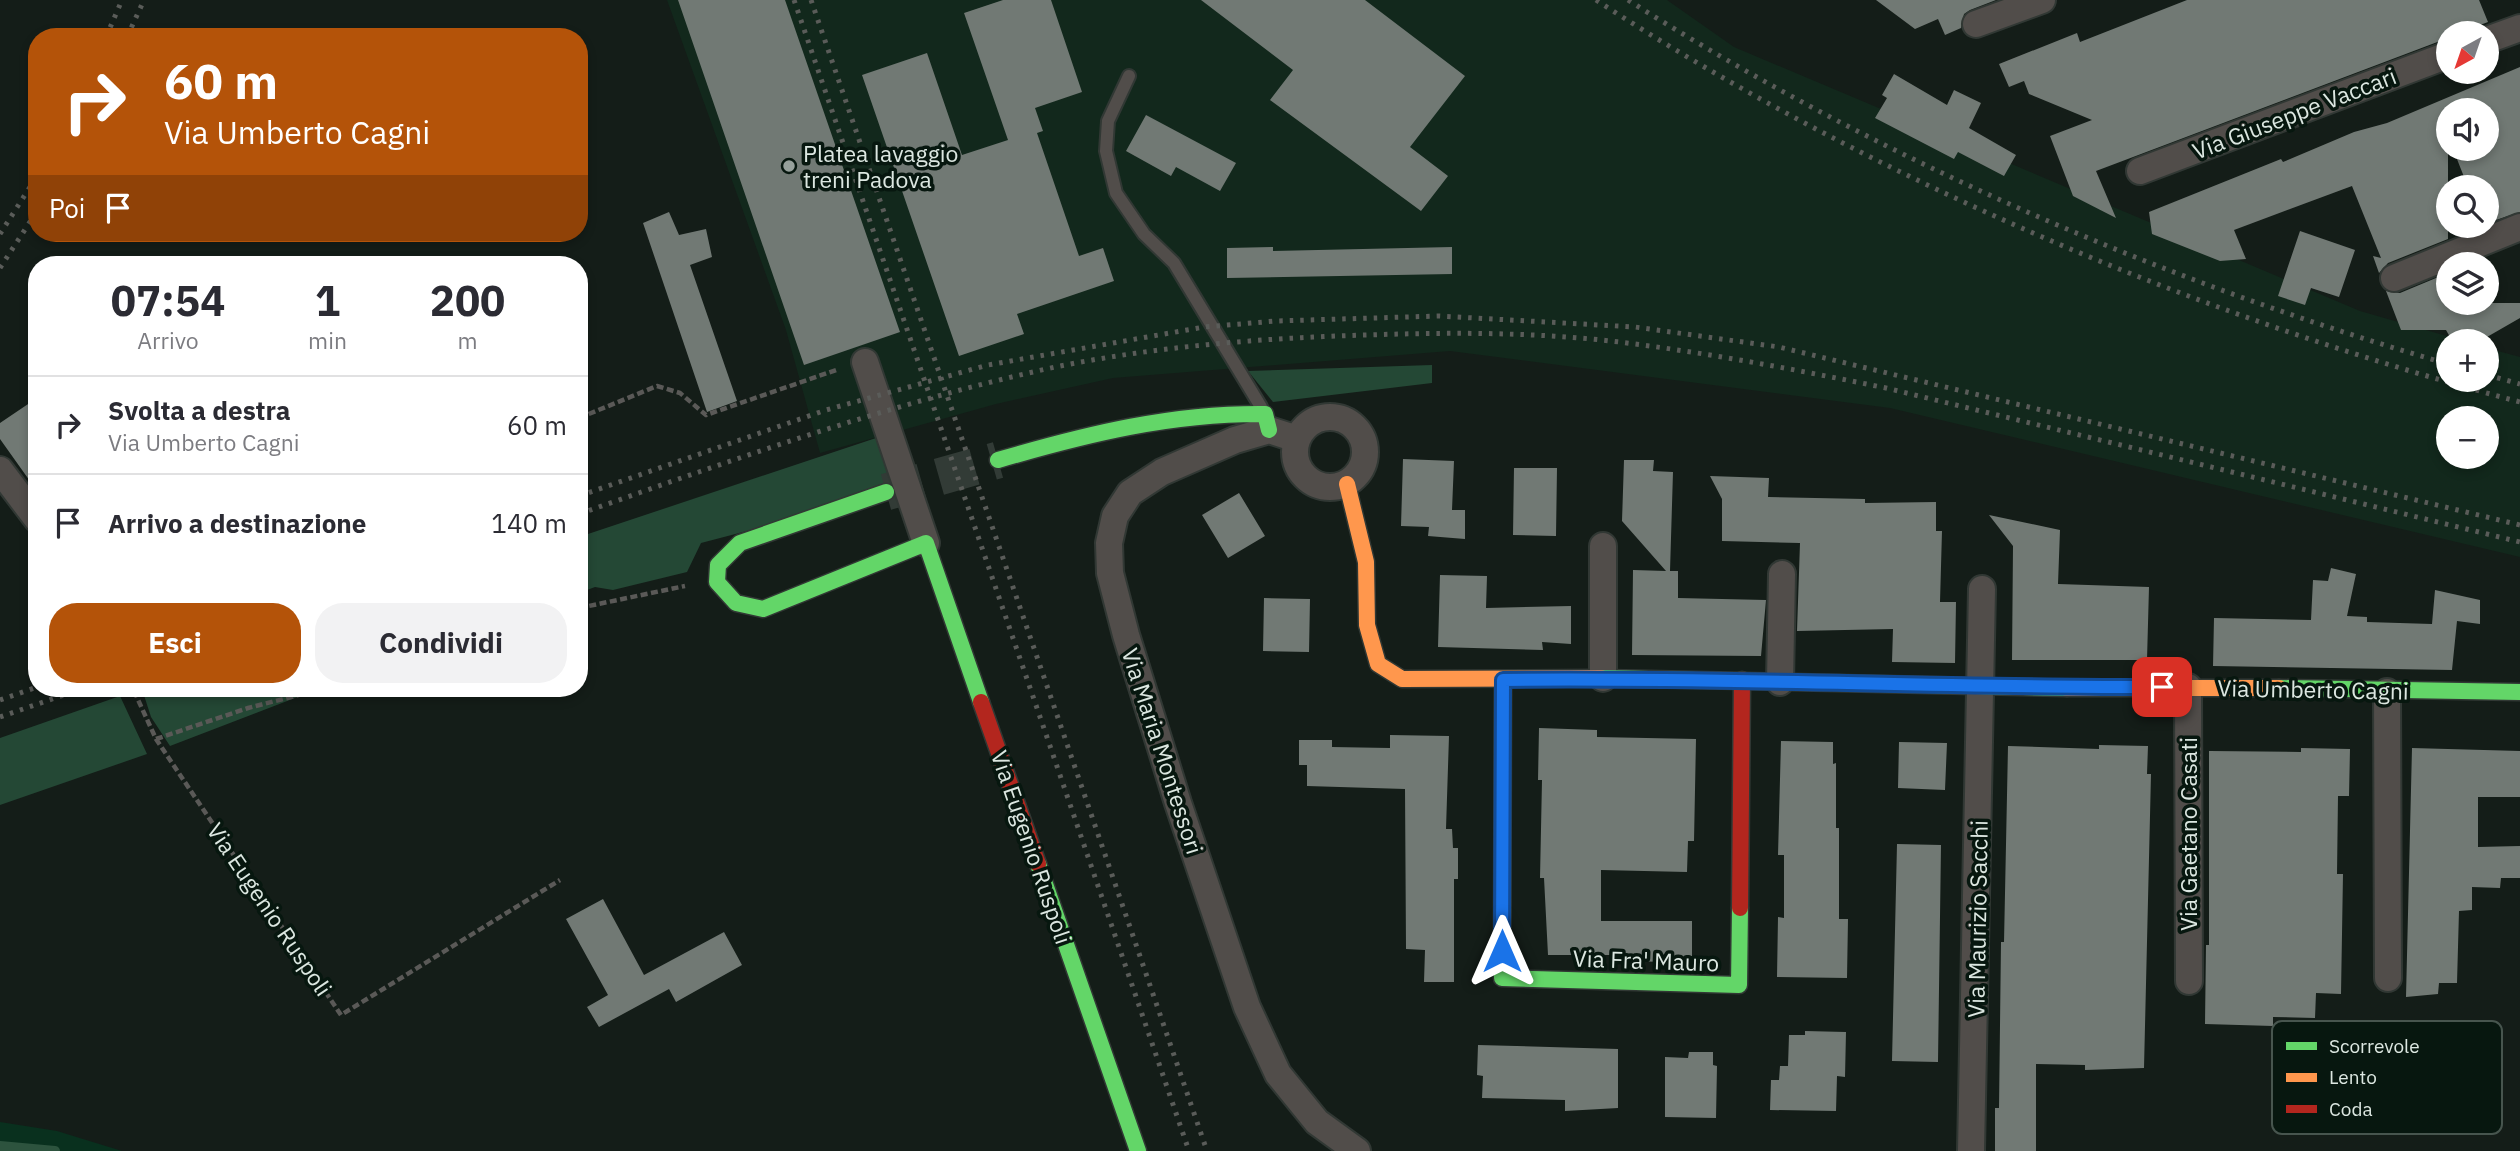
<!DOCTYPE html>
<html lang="it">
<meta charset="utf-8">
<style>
body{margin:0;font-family:"IBM Plex Sans",sans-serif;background:#f2f2f3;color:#2b2b33;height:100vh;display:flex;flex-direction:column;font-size:26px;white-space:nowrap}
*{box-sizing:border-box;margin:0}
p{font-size:23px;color:#7c7c81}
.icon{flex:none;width:38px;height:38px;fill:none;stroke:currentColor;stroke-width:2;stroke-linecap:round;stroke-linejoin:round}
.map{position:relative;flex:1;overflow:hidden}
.side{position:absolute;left:28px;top:256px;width:560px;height:441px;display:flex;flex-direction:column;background:#fff;border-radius:28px;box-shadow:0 4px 10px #0003}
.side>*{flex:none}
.hud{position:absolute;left:28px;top:28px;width:560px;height:214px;border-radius:28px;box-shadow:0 4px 10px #0003;background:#b45309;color:#fff;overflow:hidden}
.needle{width:46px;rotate:220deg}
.fabs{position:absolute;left:2436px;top:21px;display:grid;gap:14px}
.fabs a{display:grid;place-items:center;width:63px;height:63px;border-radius:50%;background:#fff;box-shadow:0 4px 10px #0003;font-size:35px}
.pin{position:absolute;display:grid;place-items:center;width:60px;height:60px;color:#fff;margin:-30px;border-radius:14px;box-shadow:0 4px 10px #0006}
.me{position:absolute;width:77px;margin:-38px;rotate:0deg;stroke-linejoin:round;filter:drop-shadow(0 0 5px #0008)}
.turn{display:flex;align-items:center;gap:24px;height:147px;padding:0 21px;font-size:32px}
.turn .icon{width:91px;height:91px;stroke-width:2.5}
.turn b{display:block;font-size:49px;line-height:60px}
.then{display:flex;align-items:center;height:66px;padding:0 21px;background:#0003;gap:14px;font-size:26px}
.eta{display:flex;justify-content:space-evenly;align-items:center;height:119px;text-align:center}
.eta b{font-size:42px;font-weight:700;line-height:49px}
.action{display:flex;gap:14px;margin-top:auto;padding:14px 21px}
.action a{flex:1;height:80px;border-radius:28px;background:#b45309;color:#fff;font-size:28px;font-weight:700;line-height:80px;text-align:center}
.action a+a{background:#f2f2f3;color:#2b2b33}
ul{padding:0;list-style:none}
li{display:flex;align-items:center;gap:21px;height:98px;padding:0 21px;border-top:2px solid #e1e1e2}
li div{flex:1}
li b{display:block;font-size:26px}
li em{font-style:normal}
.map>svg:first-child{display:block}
</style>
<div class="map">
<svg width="2520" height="1151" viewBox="0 0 2520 1151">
<rect width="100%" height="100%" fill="#141d18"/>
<path fill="#12281c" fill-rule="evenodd" d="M667,0H1667L1734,47L2360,311L2464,341H2448V380H2487V348L2520,357V557L1890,408L1450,351L1113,378L996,404L820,453L786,330ZM2448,418H2487V457H2448Z"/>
<path fill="#09301e" d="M0,1122L57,1131L122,1151H0Z"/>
<path fill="#244835" d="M1432,365V383L1273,402L1248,371Z
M894,432L907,477L773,524L701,543L687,572L613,590L595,587L579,593V537Z
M321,688L170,746L151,717L142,689Z
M120,696L147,754L0,805V738Z"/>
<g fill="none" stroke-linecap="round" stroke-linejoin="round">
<path stroke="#2d533e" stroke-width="10" d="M0,1146L55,1151"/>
</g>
<path fill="#717974" d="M678,0H785L900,332L804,365Z
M1003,0H1051L1082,92L1035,108L1043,131L1037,133L1079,256L1103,248L1114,281L1017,314L1024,334L959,356L862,75L927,53L962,155L1008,140L964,13Z
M1201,0H1365L1465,76L1410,147L1448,176L1421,211L1270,100L1293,70Z
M1876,0H1996L1970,10L1964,14L1961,28L1945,35L1938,19L1915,29Z
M2187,0H2479L2488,22L2459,33H2448V38L2096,171L2116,218L2073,196L2050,136L2092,120L2029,94L2024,81L2009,87L1999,64L2077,33L2080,42Z
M2520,67V212L2487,223V187H2468L2453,149H2487V110H2448V239L2388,263L2379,273L2373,256L2381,258L2352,186L2234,230L2246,259L2220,261L2152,234L2149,212L2281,159L2283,162L2354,132L2387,123Z
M1894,74L1947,105L1954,90L1981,103L1969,128L2016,155L2004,176L1958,152L1954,159L1875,118L1887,98L1882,95Z
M1146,115L1236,163L1220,191L1176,167L1171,176L1126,151Z
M669,212L679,235L706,229L712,257L690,265L737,401L707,412L643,223Z
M2300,231L2355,250L2339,297L2311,288L2305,305L2278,296Z
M1273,247V251L1452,247V274L1227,278V248Z
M2448,273V303H2520V318L2480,341L2450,337L2446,330H2401L2386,291L2400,293Z
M37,398V491L0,439V423Z
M1403,459L1454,461L1452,510H1465V539L1428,536L1429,527L1401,526Z
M1624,460H1654L1653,471L1673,472L1670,571H1678V598L1766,600L1761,656L1632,655L1633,570L1666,571L1622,521Z
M1514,468H1557L1556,536L1513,535Z
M1710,476L1769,478L1768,497L1865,499V503L1936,502V531H1942L1940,602H1956L1955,663L1892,662L1893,629L1797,631L1800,543L1722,541V499Z
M1239,493L1265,536L1228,558L1202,515Z
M1989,515L2060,530L2058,584L2149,587L2147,660H2012L2013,546Z
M2331,568L2356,574L2347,616L2367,617V622L2432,624L2435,590L2480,600V624L2457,621L2452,670L2213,666L2214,618L2311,620L2313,580L2328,581Z
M1440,575L1487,576L1486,608L1571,606V644L1542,642L1543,650L1438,647Z
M1264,598L1310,599L1309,652L1263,651Z
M1539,728L1597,730V737L1696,739L1694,841H1688L1687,872L1601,870V921H1692V963L1633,961V955H1548L1544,878H1540L1542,780H1538Z
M1390,735L1449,736L1446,829H1452L1453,848H1458V879H1454V982H1424L1425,950L1406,949L1405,789L1307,786V765H1299V740H1332V747L1390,748Z
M1781,741L1833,742V764L1836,763V828H1839V919H1848L1847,978L1777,977L1778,917L1784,918V855H1778Z
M1899,742L1947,743L1945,790L1898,788Z
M2099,745L2148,746L2147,774H2151L2144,1068L2085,1070V1065L2036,1064V1151H1995V1108H1999L2001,942H2004L2008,746L2099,749Z
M2301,748L2350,749L2349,796H2338L2337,874H2343L2341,994L2316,993L2315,1018L2273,1017V1026L2205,1024L2206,945H2209V751L2301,752Z
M2412,748L2520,751V797H2478V847L2520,846V878H2501L2500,888L2472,887V910L2459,911L2457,983H2439L2438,994L2406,997Z
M1897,844L1941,845L1938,1062L1892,1061Z
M603,899L644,975L724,932L742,965L676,1002L669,989L599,1027L587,1007L608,995L566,919Z
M1805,1031L1846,1032L1845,1077L1837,1076L1836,1111L1770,1110L1771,1080H1779L1780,1066H1788L1789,1035H1805Z
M1478,1045L1618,1049V1108L1565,1111V1100L1482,1098L1483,1076L1477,1075Z
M1689,1052H1713V1065L1717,1066L1716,1118L1665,1117V1057L1688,1058Z"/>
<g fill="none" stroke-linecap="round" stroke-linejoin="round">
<path stroke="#323b36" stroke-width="37" stroke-dasharray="37 18" stroke-linecap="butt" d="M886,492L998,460"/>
<g stroke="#313834" stroke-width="16">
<path id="lane" d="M1129,76L1108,121L1106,151L1116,193L1144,234L1174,263L1261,407"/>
</g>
<g stroke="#313834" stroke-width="30">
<path id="street" d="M1976,24L2042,0
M2487,40L2520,28
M2140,171L2448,55
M2394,278L2520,227
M865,362L926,543
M1295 452a35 35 0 1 1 70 0a35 35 0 1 1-70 0Z
M1297,439L1269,430L1235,440L1162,472L1130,493L1115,516L1109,543L1110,573L1126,635L1178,803L1247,1007L1278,1074L1317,1122L1357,1151
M0,470L37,519
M1603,678V546
M1780,682L1782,574
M2188,687L2189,981
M2387,692L2388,978
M1971,1151L1982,589"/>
</g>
<g stroke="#313834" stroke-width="19">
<path id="fast" d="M998,460C1087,434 1172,413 1265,414L1269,430
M886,492L740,543L718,565L717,582L736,603L763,609L926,543L981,702
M1601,678L2067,688
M1503,680L1502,978L1739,985L1740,908
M2279,688L2520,692
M1038,864L1138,1151"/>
</g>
<g stroke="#313834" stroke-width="19">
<path id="slow" d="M1347,484L1366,562L1367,625L1378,664L1402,679L1601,678
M2067,688H2279"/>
</g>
<g stroke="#313834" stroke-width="19">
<path id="jam" d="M981,702L1038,864
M1740,908L1742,680"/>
</g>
<path stroke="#5a5957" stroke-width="4.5" stroke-dasharray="7 3.5" stroke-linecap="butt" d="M579,418L657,386L680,393L706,415L839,369
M579,608L685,586
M134,691L156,739L341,1015L560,880
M156,739L248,708L326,688"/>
<use href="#lane" stroke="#514d4a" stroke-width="12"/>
<use href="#street" stroke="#514d4a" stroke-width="26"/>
<use href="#fast" stroke="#63d668" stroke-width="16"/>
<use href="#slow" stroke="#ff974d" stroke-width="16"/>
<use href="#jam" stroke="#b3261e" stroke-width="16"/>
<path stroke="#5a5c59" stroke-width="5" stroke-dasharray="3.5 7" stroke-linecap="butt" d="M794,0L1189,1151
M811,0L1207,1151
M1596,0C1872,180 2202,318 2520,402
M1628,0C1880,160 2161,281 2448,364
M106,37L122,0
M127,37L144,0
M0,234L37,176
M0,268L37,211
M2487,375L2520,384
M579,496L826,410L988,365L1204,327L1276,321L1439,316L1635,327L1779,347L2520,525
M579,514C738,458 896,401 1060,366C1161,346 1264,338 1367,335C1456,332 1546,332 1635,344C1719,355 1803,371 1886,388L2520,542
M0,700L37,687
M0,717L84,688"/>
</g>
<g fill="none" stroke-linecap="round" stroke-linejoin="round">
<g stroke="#114b97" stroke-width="18">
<path id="route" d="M1502,951L1503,680C1723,677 1942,688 2162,687"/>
</g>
<use href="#route" stroke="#1a73e8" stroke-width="12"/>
</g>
<circle fill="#96a09b" stroke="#07170f" stroke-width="2.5" cx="789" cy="166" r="7"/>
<g text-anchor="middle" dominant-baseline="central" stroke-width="7" stroke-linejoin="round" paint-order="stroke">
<g font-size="23" fill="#dce7e1" stroke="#07170f">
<text transform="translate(2294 113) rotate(-21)">Via Giuseppe Vaccari</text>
<text transform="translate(2313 689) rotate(1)">Via Umberto Cagni</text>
<text transform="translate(1163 751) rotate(72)">Via Maria Montessori</text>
<text transform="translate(2188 834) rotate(-90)">Via Gaetano Casati</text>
<text transform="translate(1032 847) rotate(71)">Via Eugenio Ruspoli</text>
<text transform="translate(270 909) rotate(56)">Via Eugenio Ruspoli</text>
<text transform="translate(1977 919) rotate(-89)">Via Maurizio Sacchi</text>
<text transform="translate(1646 960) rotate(2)">Via Fra' Mauro</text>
</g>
<g font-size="23" fill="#dce7e1" stroke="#07170f" text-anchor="start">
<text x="803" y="153">Platea lavaggio<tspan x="803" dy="26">treni Padova</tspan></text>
</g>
</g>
<rect x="2272" y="1021" width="230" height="113" rx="10" fill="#07170f" stroke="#47554e" stroke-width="2"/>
<rect x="2286" y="1042" width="31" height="8" fill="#63d668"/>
<rect x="2286" y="1073" width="31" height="9" fill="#ff974d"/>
<rect x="2286" y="1105" width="31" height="8" fill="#b3261e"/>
<g font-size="19" fill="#dce7e1">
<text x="2329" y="1053">Scorrevole</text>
<text x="2329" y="1084">Lento</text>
<text x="2329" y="1116">Coda</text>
</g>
</svg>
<div class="fabs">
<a><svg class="needle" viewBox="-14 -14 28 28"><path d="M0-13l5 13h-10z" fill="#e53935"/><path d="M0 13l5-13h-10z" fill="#7c7c81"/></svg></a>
<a><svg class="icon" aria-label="sound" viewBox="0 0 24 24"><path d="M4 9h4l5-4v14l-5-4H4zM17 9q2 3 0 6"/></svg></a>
<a><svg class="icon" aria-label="search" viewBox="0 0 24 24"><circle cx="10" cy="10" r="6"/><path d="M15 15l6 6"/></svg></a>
<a><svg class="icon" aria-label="layers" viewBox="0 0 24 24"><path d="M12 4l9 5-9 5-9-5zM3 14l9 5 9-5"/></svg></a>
<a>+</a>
<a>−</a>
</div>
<div class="pin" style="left:2162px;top:687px;background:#d93025"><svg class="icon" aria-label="arrive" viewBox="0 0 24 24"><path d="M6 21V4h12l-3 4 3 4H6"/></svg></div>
<svg class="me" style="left:1502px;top:951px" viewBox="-20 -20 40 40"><path d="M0-17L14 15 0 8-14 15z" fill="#1a73e8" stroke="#fff" stroke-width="4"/></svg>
<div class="hud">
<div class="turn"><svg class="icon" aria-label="right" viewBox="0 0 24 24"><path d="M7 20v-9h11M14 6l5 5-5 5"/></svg><div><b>60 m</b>Via Umberto Cagni</div></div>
<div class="then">Poi<svg class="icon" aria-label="arrive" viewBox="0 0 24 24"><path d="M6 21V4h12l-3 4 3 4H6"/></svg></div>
</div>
<section class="side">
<div class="eta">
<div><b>07:54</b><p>Arrivo</p></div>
<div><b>1</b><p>min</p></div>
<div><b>200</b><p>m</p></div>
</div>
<ul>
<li><svg class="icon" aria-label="right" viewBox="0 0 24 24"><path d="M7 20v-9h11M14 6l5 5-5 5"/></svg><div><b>Svolta a destra</b><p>Via Umberto Cagni</p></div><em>60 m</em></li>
<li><svg class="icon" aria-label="arrive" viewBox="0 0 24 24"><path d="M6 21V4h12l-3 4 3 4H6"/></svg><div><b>Arrivo a destinazione</b></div><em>140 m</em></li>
</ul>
<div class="action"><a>Esci</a><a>Condividi</a></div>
</section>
</div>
